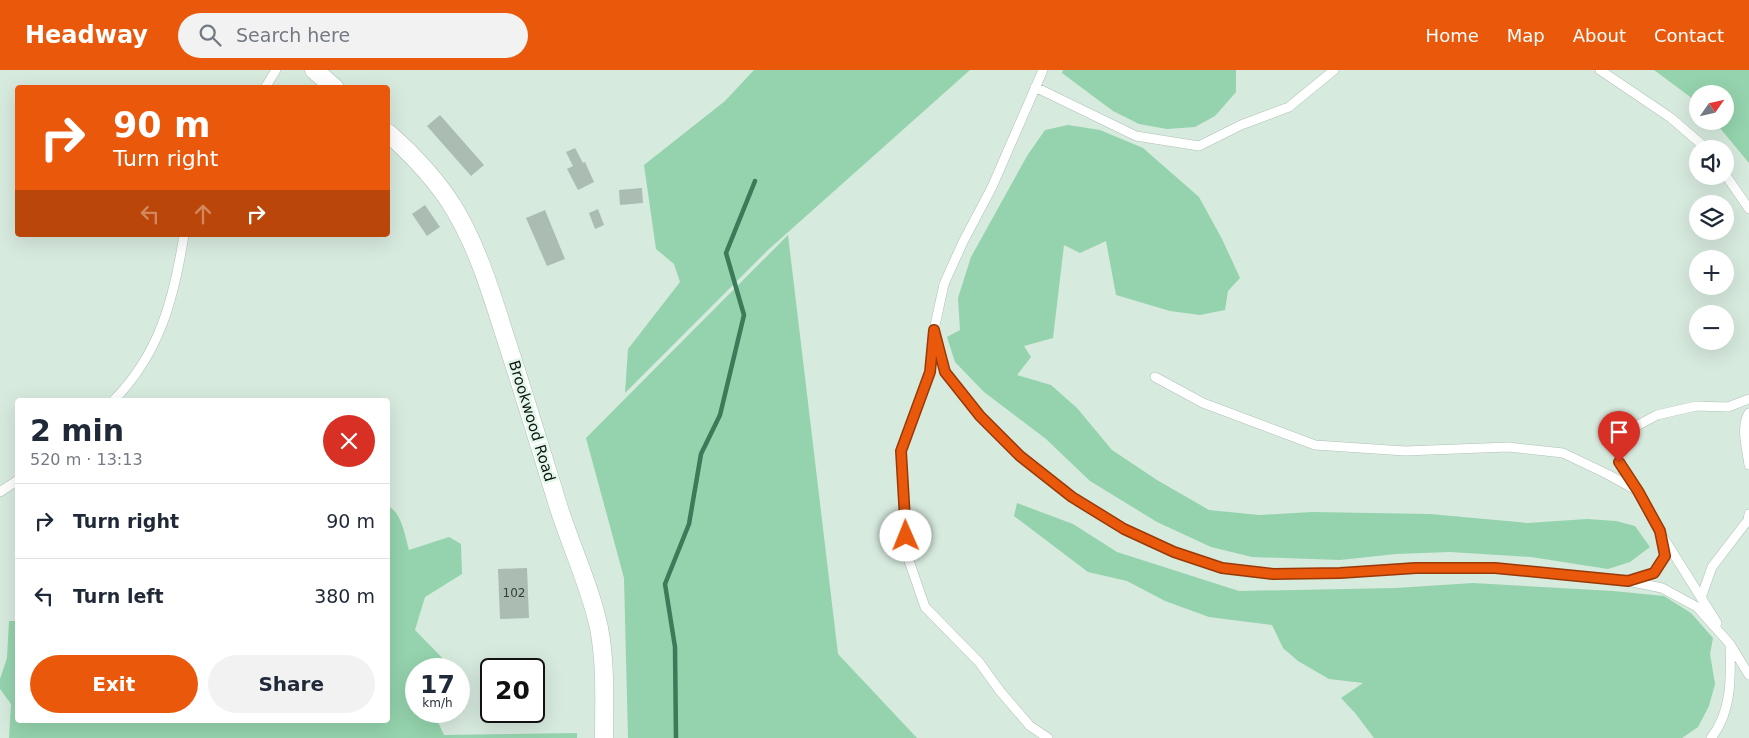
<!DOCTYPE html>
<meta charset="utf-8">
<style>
body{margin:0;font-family:"DejaVu Sans",sans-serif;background:#f2f2f3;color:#1f2937;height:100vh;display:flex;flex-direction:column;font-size:19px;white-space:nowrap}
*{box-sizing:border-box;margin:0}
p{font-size:16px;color:#747a83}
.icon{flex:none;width:28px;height:28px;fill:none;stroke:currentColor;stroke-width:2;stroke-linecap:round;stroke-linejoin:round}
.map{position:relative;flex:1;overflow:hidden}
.details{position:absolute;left:15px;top:328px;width:375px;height:325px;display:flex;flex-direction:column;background:#fff;border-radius:5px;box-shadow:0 5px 20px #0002}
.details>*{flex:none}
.guide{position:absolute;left:15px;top:15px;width:375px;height:152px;border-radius:5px;box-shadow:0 5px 20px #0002;background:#ea580c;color:#fff;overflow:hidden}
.needle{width:32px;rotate:56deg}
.buttons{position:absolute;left:1689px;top:15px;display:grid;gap:10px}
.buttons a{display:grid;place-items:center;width:45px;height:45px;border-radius:50%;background:#fff;box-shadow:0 5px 20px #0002;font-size:25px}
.speed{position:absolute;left:405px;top:588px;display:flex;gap:10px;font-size:25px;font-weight:700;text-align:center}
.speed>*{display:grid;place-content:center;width:65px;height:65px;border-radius:50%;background:#fff;box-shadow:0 5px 20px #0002;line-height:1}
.speed small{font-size:12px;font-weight:400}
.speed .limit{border:2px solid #111;border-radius:8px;background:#fff;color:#111}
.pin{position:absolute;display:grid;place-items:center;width:42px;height:42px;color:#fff;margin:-51px -21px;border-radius:50% 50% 50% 0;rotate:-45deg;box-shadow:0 0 5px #0007}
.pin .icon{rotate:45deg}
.me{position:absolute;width:55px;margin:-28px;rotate:359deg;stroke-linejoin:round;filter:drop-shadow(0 0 4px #0008)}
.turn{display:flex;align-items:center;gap:18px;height:105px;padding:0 15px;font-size:22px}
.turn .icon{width:65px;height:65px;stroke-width:2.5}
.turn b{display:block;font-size:35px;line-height:42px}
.lanes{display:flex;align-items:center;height:48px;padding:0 15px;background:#0003;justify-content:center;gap:25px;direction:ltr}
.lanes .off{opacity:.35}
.round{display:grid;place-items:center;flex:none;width:52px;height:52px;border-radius:26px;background:#f2f2f3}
.head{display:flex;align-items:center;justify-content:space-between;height:85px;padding:0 15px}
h1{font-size:30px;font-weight:800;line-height:38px}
.button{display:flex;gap:10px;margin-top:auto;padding:10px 15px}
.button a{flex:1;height:58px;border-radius:30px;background:#ea580c;color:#fff;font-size:20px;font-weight:800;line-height:58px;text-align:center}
.button a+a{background:#f2f2f3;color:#1f2937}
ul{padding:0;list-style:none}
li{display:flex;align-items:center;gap:15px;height:75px;padding:0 15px;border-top:1px solid #e0e1e3}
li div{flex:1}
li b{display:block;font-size:19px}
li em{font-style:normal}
header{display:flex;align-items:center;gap:30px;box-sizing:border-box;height:70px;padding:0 25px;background:#ea580c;color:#fff}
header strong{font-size:24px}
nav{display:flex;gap:28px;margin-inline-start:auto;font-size:18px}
.search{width:350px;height:45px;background:#f2f2f3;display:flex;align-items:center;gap:12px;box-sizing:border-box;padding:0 18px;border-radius:28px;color:#747a83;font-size:19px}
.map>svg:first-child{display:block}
</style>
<header>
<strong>Headway</strong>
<div class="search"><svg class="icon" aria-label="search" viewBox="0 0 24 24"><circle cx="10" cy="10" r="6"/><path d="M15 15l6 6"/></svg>Search here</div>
<nav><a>Home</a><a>Map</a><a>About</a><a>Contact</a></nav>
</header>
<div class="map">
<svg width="1749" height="668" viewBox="0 0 1749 668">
<rect width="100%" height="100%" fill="#d7eade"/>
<path fill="#94d3ad" d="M754,0H970L768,180L625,323L628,279L680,212L674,194L656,179L644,95L725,31Z
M1063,0H1236V22L1215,46L1195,57L1167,59L1139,54L1113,41L1062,3Z
M1654,0H1749V93L1714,51H1725V24H1698L1697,32Z
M1068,55L1100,60L1143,78L1199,127L1222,169L1240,208L1228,221L1225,240L1200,245L1170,241L1116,225L1106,171L1080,183L1064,175L1053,268L1024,276L1031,287L1017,305L1051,315L1077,338L1112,380L1157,410L1209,440L1259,445L1312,442L1430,444L1528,453L1587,449L1616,451L1635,456L1650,477L1630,492L1608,499L1531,487L1450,482L1396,484L1340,490L1252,487L1211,477L1157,452L1090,411L1046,369L984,322L955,292L947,267L960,260L958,228L971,187L1027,86L1045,60Z
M788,165L838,584L917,668H628L624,508L586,368Z
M1017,433L1073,454L1117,482L1239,521L1395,518L1473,513L1613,521L1664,526L1691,543L1713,568L1710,584L1715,614L1709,636L1698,657L1682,668H1374L1355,643L1341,628L1363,613L1329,609L1298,591L1283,578L1272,555L1209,547L1165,531L1127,511L1088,502L1014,446Z
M388,436C402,443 405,466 409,480L449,467L461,474L462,504L425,527L415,560L453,599H416V641H433L444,665L577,663V668H9L11,634L0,619V609L7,588L9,551H17L18,650H388Z"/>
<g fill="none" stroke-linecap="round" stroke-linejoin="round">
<path stroke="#3b7b59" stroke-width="4.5" d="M676,668L675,577L665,514L689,454L701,384L720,345L744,245L726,183L755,111"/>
</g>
<path fill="#abbdb2" d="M440,45L484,95L471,106L427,56Z
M575,78L583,93L585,92L594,112L578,120L567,99L573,96L566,82Z
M642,118L643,133L620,135L619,120Z
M425,135L440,157L427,166L412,144Z
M598,139L604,155L595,159L589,143Z
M545,140L565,189L547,196L526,148Z
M527,498L529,548L500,549L498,499Z"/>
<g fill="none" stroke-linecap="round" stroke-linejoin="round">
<g stroke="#aec1b5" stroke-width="10">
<path id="service" d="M1043,0L992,117L963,172L944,214L934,260L945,302L980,346L1020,386L1072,427L1124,459L1174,482L1222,498L1273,504L1340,503L1416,497L1495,498L1628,511L1662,518L1697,537L1730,574L1749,605
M1600,0L1671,48L1707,79
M1035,17L1136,66L1199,76L1241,55L1289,37L1334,0
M265,18L276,0
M1725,104L1749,139
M933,267L930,302L901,381L906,482L925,537L979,592L1000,621L1030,656L1048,668
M1155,307L1203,333L1315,375L1405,381L1508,377L1563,383L1607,404L1638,421
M114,330C160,283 174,228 184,165
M1749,343C1740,357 1747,379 1749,395
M0,422L18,410
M1663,467L1717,553
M1631,510L1654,503L1665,486L1659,461L1638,421L1619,392L1627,361L1657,345L1696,336L1728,337L1749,329
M1701,528L1712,497L1748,450L1749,444
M1711,668C1732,642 1731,607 1730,575"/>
</g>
<g stroke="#aec1b5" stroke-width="19">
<path id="minor" d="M314,0L335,18
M388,63C413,85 437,110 455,140C478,179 491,222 505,266C523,321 540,377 557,432C570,475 590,515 599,558C606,595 604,631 604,668"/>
</g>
<use href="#service" stroke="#fff" stroke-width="9"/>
<use href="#minor" stroke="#fff" stroke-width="18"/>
</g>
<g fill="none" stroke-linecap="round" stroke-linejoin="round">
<g stroke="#983908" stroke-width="12">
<path id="route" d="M906,466L901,381L930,302L934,260L945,302L980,346L1020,386L1072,427L1124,459L1174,482L1222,498L1273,504L1340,503L1416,498H1495L1628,511L1654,503L1665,486L1660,461L1638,421L1619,392"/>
</g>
<use href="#route" stroke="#ea580c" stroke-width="9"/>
</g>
<g text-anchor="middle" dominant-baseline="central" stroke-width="5" stroke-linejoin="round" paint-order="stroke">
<g font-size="12" fill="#363f39">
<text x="514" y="523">102</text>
</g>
<g font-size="15" fill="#0f1511" stroke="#e4f7eb">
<text transform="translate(532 351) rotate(73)">Brookwood Road</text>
</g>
</g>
</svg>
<div class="buttons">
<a><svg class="needle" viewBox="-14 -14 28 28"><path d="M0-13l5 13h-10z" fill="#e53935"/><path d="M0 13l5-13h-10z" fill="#747a83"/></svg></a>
<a><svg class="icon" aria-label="sound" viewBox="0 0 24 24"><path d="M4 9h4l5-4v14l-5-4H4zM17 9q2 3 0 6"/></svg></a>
<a><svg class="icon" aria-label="layers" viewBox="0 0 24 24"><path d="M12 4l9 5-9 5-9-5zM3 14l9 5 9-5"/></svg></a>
<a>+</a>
<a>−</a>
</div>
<div class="speed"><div>17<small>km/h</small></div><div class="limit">20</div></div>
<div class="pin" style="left:1619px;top:392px;background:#d93025"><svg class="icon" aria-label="arrive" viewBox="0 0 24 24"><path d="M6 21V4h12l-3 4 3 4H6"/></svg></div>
<svg class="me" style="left:906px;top:466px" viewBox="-20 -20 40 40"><circle r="19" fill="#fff"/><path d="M0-13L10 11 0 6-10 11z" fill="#ea580c"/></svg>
<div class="guide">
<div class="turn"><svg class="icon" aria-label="right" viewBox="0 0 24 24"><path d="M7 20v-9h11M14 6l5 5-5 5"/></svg><div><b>90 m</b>Turn right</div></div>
<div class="lanes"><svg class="icon off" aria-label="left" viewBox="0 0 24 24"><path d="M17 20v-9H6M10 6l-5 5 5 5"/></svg><svg class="icon off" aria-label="ahead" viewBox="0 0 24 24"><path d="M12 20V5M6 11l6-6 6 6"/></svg><svg class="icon" aria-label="right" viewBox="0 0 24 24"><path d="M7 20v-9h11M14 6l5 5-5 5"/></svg></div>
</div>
<section class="details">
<div class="head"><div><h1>2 min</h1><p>520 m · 13:13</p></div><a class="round" style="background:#d93025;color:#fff"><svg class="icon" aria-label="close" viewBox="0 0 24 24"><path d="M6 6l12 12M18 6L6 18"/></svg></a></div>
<ul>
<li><svg class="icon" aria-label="right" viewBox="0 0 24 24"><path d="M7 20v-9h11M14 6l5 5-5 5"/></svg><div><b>Turn right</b></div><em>90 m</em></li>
<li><svg class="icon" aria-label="left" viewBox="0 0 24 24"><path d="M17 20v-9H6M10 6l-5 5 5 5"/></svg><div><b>Turn left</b></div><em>380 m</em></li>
</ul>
<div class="button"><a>Exit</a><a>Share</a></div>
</section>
</div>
